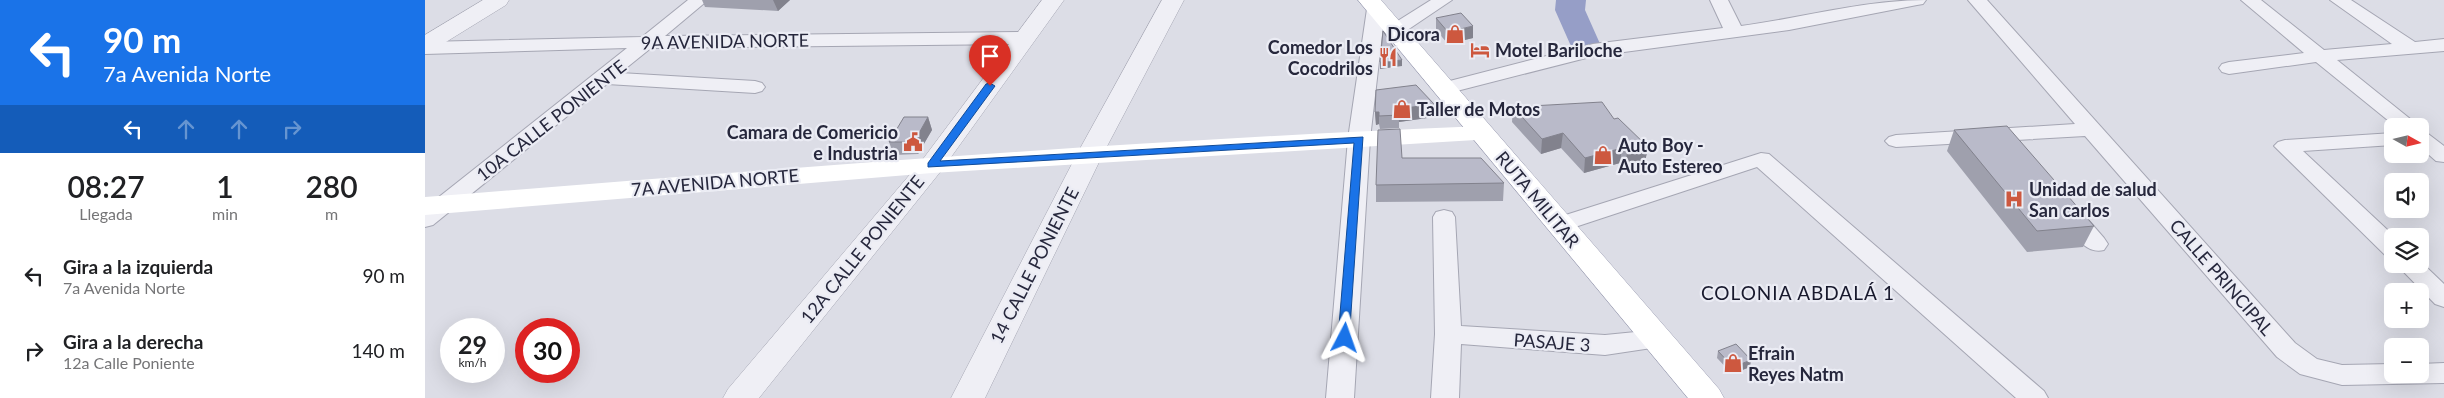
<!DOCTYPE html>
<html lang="es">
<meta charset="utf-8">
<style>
body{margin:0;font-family:Lato,sans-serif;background:#f2f2f2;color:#202124;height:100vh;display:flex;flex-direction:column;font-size:19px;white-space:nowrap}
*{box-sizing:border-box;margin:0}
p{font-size:16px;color:#757577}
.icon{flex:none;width:28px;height:28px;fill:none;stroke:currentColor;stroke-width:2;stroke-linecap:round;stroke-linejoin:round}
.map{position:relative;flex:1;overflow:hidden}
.panel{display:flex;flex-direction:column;background:#fff;width:425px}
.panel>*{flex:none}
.guide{background:#1a73e8;color:#fff;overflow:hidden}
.needle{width:32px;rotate:98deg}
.buttons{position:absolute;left:1959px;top:118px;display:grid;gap:10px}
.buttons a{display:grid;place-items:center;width:45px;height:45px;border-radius:8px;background:#fff;box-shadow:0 5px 20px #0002;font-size:25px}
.speed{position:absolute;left:15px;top:318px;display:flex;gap:10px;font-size:25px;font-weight:700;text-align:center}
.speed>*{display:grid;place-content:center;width:65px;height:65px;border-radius:50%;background:#fff;box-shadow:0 5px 20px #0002;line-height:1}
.speed small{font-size:12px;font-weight:400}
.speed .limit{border:8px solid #d22;background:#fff;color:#111}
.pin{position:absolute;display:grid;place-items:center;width:42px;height:42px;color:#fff;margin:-51px -21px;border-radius:50% 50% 50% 0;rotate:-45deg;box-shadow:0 0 5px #0007}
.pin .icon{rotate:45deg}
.me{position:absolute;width:55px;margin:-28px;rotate:4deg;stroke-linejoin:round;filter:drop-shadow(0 0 4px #0008)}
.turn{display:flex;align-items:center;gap:18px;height:105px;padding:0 20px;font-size:22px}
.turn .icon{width:65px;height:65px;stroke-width:2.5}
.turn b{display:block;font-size:35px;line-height:42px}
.lanes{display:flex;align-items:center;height:48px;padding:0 20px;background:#0003;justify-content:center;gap:25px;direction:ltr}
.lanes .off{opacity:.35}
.eta{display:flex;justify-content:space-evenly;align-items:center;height:85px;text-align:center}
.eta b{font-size:30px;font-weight:600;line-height:35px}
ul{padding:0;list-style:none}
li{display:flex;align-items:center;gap:15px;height:75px;padding:0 20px}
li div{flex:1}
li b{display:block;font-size:19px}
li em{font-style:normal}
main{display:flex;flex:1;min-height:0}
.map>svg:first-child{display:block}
</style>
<main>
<section class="panel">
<div class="guide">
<div class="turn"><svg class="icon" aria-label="left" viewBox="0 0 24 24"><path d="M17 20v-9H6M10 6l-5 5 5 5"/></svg><div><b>90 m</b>7a Avenida Norte</div></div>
<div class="lanes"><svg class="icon" aria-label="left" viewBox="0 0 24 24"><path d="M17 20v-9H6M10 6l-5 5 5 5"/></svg><svg class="icon off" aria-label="ahead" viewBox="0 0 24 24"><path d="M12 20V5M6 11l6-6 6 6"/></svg><svg class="icon off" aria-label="ahead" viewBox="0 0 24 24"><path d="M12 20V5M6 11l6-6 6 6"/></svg><svg class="icon off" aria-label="right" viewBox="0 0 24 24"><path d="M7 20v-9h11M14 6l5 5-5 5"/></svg></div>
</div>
<div class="eta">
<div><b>08:27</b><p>Llegada</p></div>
<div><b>1</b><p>min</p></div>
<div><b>280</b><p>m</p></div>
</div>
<ul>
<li><svg class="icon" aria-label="left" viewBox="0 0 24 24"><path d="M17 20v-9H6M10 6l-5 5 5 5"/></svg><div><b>Gira a la izquierda</b><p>7a Avenida Norte</p></div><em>90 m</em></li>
<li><svg class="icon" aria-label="right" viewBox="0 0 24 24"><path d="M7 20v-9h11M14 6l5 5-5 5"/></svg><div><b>Gira a la derecha</b><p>12a Calle Poniente</p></div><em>140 m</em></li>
</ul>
</section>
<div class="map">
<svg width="2019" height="398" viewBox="0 0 2019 398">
<rect width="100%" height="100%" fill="#dcdde6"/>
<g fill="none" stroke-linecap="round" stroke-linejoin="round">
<path fill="#969ec7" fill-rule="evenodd" d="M1131,0H1161L1160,10L1176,46L1171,53L1160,55L1149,53L1130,10Z"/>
<g stroke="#a5a6b3" stroke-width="2">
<path id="minor" d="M263,0H283L240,36L600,32L607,34L609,38L607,42L600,44L226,48L195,73L330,81L337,83L340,87L337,91L330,93L182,84L8,225L0,227V208L202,48L0,54V42L217,37Z
M1006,0H1027L975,35H963L960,31L963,27Z
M1285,0H1303L1316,26C1377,18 1439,0 1501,0L1498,4L1492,5L1364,30L1169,56L1020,94L1013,92L1010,88L1013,84L1168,44L1298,28Z
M1543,0H1562L1870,343L1892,359L1917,365L1968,364V374H1995V364L2019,363V383L1917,385L1875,374L1852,357L1660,136L1471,147L1464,145L1460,141L1464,137L1471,135L1650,124Z
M1816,0H1836L1899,50L1967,44L1905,0H1926L1990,42L2019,39V51L1912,60L1989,122L1992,126H1970L1891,62L1804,74L1797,72L1794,68L1797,64L1804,62L1879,53Z
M951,4L957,5L960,9L945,139L929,398H901L923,139L942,9L945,5Z
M1995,131L2002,133L2019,146V162L2011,161L1995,147Z
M1968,133V145L1878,151L1969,236L1968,257L1960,255L1849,146L1853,142L1860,140Z
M1336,153L1344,154L1619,391L1623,398H1591L1332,167L1144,229L1136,231L1128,229L1124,224L1128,219Z
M1644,205L1652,207L1679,238L1683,244L1679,250C1659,255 1648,232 1636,217L1633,212L1636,207Z
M1019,210L1027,212L1030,217L1036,326L1180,335L1231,330L1240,332L1244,339L1240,346L1180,355L1036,344L1034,398H1006L1010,334L1008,217L1011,212Z
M1995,261L2019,284V307L2010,304L1971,264H1995Z"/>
</g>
<g stroke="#a5a6b3" stroke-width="1">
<path id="tertiary" d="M58,0H84L81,5L8,50L0,52V35Z
M617,0H639L516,171L334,398H298L303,389L498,159Z
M737,0H759L678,154L560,398H526L652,154Z"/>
</g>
<g stroke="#9b9db2" stroke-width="1">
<path id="primary" d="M933,0H956L1294,389L1299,398H1263Z"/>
</g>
<use href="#minor" fill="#efeff5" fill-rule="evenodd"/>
<use href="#tertiary" fill="#efeff5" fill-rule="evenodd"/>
<path fill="#fff" fill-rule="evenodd" d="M1058,126L1067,129L1071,134L1067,139L507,173L0,215V197C352,169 705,140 1058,126Z"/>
<use href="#primary" fill="#fff" fill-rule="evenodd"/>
</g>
<path fill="#9fa0ad" d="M277,0H365L353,11L280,7Z
M1011,18L1048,38L1023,44L1011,30Z
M1088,107L1189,119L1223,147L1220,162L1200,168L1195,163L1159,173L1136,148L1116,154L1087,122Z
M950,112L1009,117L974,122V128L955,129L954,124L951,125Z
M503,117L507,130L493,154L469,155L464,142Z
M1529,130L1669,226L1658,247L1602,252L1522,151Z
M977,158L1079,183L1078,201L951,202V185Z
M1293,351L1325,367L1307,374L1292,358Z"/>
<path fill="#82828d" d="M348,0H365L353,11Z
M1048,26V38L1023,44V32Z
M977,60V66L955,69V62Z
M1009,104V117L974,122L973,109Z
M950,112H954V124L951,125Z
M503,117L507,130L493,154L489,142Z
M1138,133L1136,148L1116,154L1117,139Z
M1223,147L1220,162L1200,168L1202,152Z
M1197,148L1195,163L1159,173L1160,158Z
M1326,360L1325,367L1307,374L1308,367Z"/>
<path fill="#b9bac9" stroke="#82828d" d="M1036,13L1048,26L1023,32L1011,18Z
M958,31L977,60L955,62Z
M991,85L1009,104L973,109L974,115L954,116V112H950L951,90Z
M1177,102L1189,119L1193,118L1223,147L1202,152L1197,148L1160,158L1138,133L1117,139L1088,107Z
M479,117H503L489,142H464Z
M1582,126L1669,226L1612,231L1529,130Z
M975,129L977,158H1056L1079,183L951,185L953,130Z
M1311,344L1326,360L1308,367L1293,351Z"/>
<path fill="#1a73e8" stroke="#114b97" d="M565,83L570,86L515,161L938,137L924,342H915L913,338L929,143L503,167V163L561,84Z"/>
<defs>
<g id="shop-bare" transform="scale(1.5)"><path d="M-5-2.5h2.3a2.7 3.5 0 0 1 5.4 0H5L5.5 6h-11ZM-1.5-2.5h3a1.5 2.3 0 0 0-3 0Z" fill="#cd583f" stroke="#ebecf4" stroke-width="2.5" paint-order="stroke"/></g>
<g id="hotel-bare" transform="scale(1.5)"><path d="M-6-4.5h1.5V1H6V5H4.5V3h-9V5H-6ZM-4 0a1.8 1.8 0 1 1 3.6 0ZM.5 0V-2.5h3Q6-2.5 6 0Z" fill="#cd583f" stroke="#ebecf4" stroke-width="2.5" paint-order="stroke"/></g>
<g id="restaurant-bare" transform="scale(1.5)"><path d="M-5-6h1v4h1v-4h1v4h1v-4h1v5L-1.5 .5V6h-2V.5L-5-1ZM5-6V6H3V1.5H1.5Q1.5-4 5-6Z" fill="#cd583f" stroke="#ebecf4" stroke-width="2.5" paint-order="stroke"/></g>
<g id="civic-bare" transform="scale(1.5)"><path d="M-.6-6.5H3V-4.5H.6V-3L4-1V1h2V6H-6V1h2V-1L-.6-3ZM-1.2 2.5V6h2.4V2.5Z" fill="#cd583f" stroke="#ebecf4" stroke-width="2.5" paint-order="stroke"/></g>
<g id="hospital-bare" transform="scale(1.5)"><path d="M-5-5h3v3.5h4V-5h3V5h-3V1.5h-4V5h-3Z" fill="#cd583f" stroke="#ebecf4" stroke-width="2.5" paint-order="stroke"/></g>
</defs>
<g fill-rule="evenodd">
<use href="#shop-bare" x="1030" y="34"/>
<use href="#hotel-bare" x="1055" y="50"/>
<use href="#restaurant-bare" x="963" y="57"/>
<use href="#shop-bare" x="977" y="109"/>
<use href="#civic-bare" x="488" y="142"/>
<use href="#shop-bare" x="1178" y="155"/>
<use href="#hospital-bare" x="1589" y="199"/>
<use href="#shop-bare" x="1308" y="363"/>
</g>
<g text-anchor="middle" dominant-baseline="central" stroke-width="4.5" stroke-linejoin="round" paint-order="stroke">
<g font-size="18" font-weight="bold" fill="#26273c" stroke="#ebecf4" text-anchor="start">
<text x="1015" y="34" text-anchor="end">Dicora</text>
<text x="948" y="47" text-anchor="end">Comedor Los<tspan x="948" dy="21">Cocodrilos</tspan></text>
<text x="1070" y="50">Motel Bariloche</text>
<text x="992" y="109">Taller de Motos</text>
<text x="473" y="132" text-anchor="end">Camara de Comericio<tspan x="473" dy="21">e Industria</tspan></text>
<text x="1193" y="145">Auto Boy -<tspan x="1193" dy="21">Auto Estereo</tspan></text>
<text x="1604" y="189">Unidad de salud<tspan x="1604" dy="21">San carlos</tspan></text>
<text x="1323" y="353">Efrain<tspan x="1323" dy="21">Reyes Natm</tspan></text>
</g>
<g font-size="18" fill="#26273c" stroke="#ebecf4">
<text transform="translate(300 41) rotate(-1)">9A AVENIDA NORTE</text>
<text transform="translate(126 120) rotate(-38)">10A CALLE PONIENTE</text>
<text transform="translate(290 182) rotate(-5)">7A AVENIDA NORTE</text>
<text transform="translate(1113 199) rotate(50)">RUTA MILITAR</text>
<text transform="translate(437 249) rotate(-51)">12A CALLE PONIENTE</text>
<text transform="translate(609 265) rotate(-63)">14 CALLE PONIENTE</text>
<text transform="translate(1797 277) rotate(49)">CALLE PRINCIPAL</text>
<text transform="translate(1127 342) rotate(4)">PASAJE 3</text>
</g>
<g font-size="19" letter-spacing="1" fill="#18192d" stroke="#ebecf4">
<text x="1373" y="292">COLONIA ABDALÁ 1</text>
</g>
</g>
</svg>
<div class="buttons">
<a><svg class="needle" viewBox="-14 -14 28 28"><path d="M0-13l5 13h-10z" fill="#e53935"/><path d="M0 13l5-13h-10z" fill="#757577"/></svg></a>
<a><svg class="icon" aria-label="sound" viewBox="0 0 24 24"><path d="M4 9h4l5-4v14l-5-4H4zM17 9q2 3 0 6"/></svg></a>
<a><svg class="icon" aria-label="layers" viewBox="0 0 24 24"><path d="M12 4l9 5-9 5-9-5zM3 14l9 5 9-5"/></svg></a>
<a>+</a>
<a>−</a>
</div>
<div class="speed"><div>29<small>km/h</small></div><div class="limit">30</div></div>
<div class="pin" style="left:565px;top:86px;background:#d93025"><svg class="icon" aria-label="arrive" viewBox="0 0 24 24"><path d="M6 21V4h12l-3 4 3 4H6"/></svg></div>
<svg class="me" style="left:920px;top:338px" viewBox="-20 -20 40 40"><path d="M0-17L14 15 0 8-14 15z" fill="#1a73e8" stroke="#fff" stroke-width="4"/></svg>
</div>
</main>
